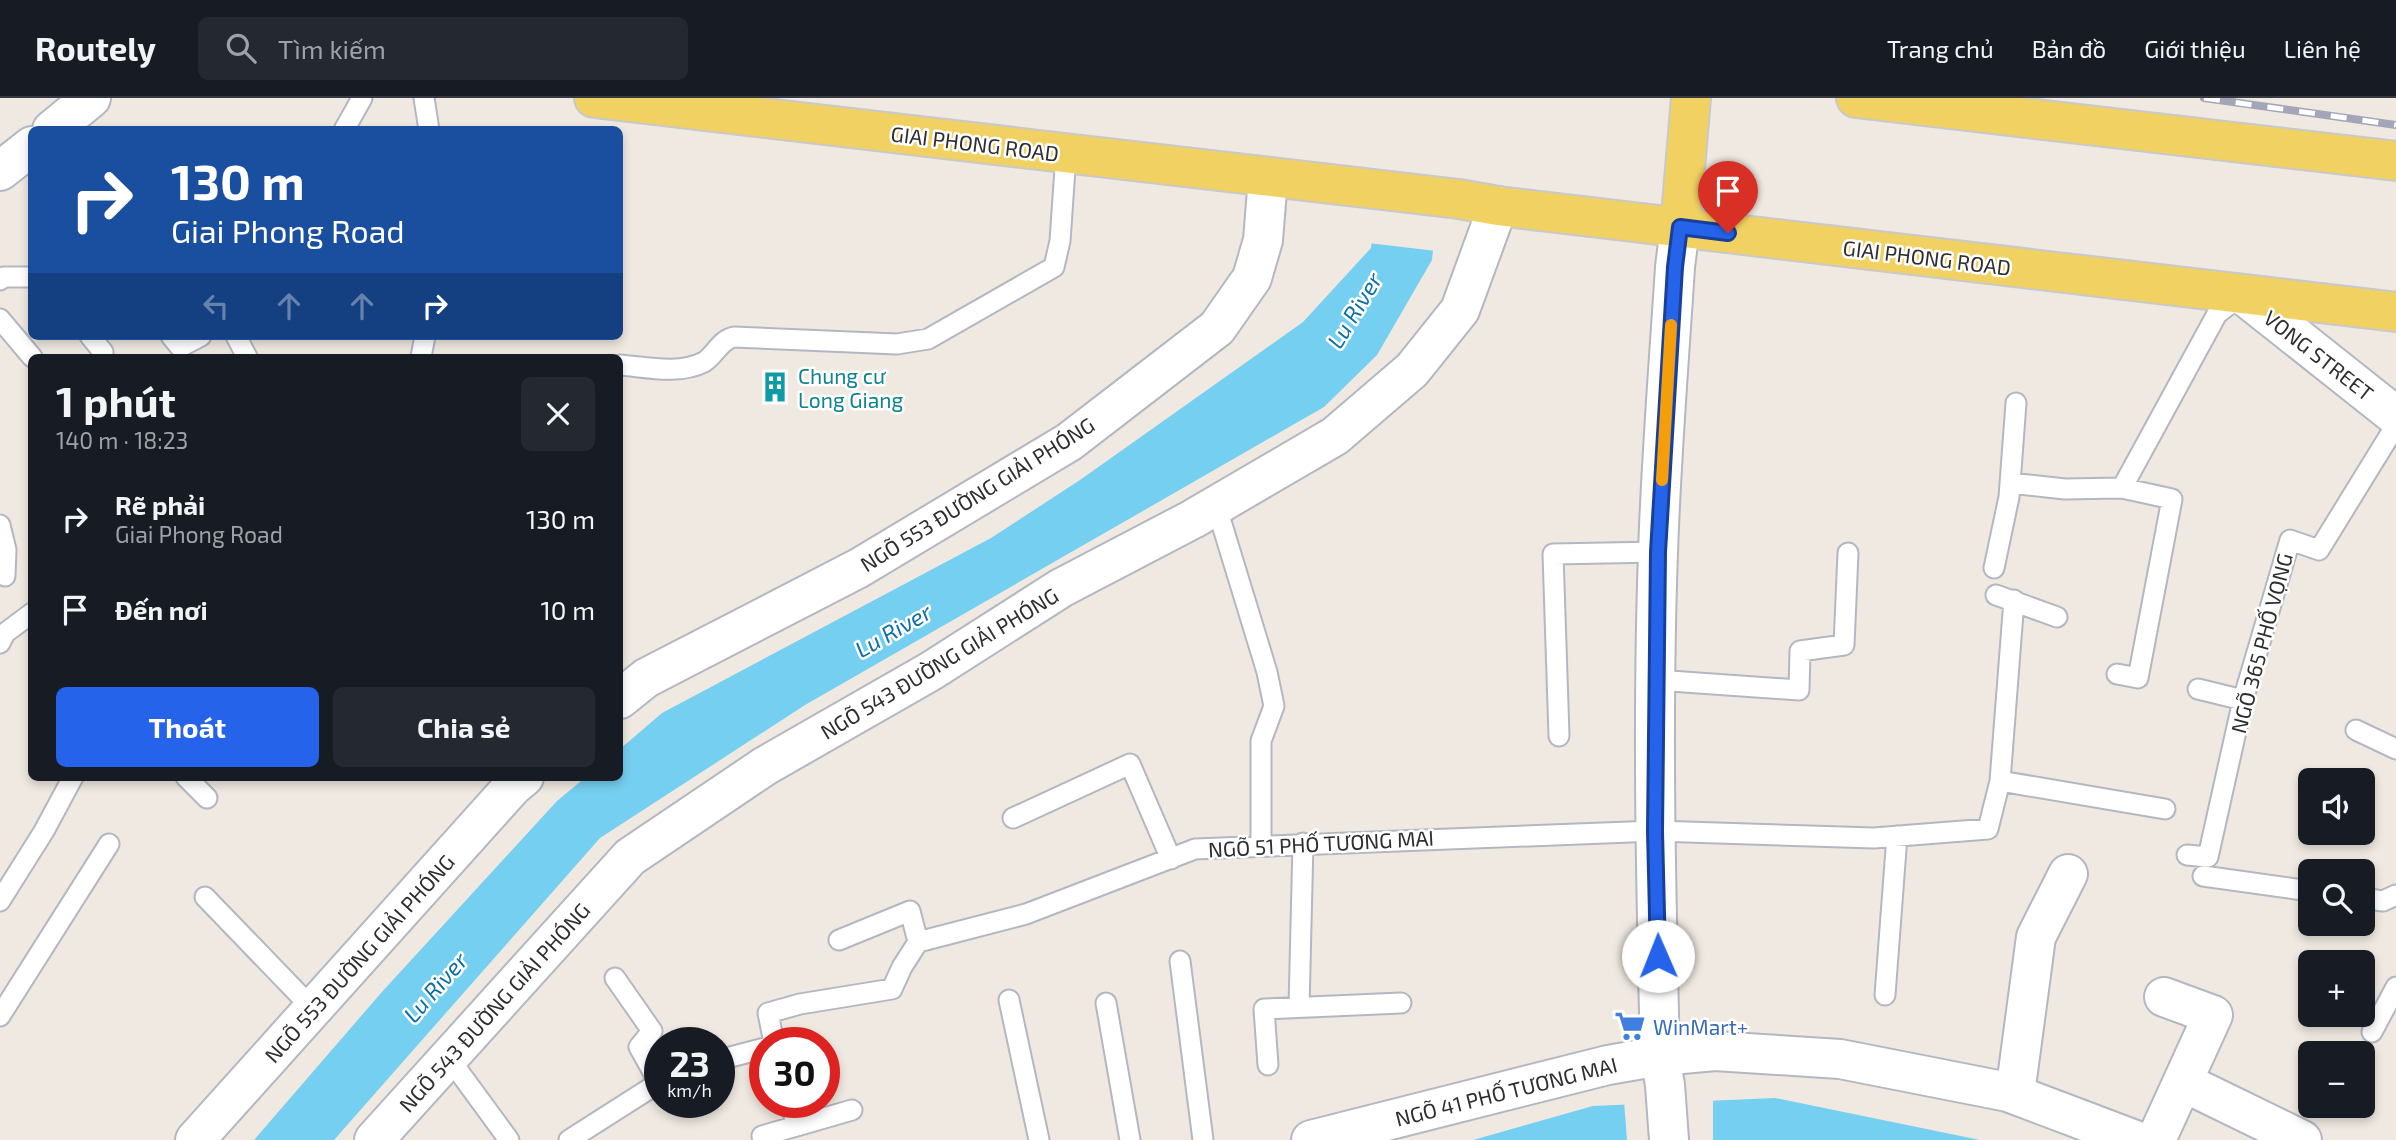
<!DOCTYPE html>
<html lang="vi">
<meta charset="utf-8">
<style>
body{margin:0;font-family:"Exo 2",sans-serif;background:#242831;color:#f1f3f6;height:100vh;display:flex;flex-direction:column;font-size:26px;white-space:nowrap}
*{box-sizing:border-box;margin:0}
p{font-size:23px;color:#9ea1a6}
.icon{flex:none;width:38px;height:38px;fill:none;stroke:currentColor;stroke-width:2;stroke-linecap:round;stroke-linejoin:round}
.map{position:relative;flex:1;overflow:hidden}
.panel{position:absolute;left:28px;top:256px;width:595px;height:427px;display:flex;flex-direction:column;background:#171b24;border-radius:10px;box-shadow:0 4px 10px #0003}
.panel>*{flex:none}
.hud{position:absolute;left:28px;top:28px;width:595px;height:214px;border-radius:10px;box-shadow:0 4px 10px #0003;background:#1a4fa0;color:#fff;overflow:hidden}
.buttons{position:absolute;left:2298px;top:670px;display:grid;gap:14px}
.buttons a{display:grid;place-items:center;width:77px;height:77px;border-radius:10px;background:#171b24;box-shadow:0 4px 10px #0003;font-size:35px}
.speed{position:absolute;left:644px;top:929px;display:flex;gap:14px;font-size:35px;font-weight:700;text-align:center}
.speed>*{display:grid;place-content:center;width:91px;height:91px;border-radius:50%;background:#171b24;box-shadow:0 4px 10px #0003;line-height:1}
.speed small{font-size:18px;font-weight:400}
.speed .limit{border:10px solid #d22;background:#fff;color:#111}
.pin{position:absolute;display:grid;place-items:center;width:60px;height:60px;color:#fff;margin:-72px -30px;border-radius:50% 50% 50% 0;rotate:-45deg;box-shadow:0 0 7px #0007}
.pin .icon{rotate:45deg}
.me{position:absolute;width:77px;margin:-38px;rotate:359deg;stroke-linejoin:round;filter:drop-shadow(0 0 5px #0008)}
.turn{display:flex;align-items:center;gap:24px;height:147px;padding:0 28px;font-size:32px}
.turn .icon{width:91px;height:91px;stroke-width:2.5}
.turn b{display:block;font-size:49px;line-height:60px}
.lanes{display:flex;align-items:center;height:66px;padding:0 28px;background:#0003;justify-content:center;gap:35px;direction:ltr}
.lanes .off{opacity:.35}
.round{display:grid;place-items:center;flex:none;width:74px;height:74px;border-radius:10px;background:#242831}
.overview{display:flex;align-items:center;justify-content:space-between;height:119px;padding:0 28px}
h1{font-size:42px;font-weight:700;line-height:52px}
.action{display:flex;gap:14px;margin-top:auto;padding:14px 28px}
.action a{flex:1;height:80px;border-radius:10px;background:#2563eb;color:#fff;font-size:28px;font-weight:700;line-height:80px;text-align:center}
.action a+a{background:#242831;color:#f1f3f6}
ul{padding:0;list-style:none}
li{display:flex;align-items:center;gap:21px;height:91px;padding:0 28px}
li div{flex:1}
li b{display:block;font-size:26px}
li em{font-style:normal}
header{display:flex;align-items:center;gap:42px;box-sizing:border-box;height:98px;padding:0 35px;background:#171b24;border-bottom:2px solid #363941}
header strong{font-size:33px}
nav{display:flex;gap:38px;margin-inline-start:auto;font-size:24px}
.search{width:490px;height:63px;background:#242831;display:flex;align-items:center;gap:18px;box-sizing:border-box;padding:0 24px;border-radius:10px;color:#9ea1a6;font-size:26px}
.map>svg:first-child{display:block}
</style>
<header>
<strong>Routely</strong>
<div class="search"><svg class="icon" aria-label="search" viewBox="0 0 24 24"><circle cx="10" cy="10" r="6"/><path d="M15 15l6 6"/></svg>Tìm kiếm</div>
<nav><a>Trang chủ</a><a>Bản đồ</a><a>Giới thiệu</a><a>Liên hệ</a></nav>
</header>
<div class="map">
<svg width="2396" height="1042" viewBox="0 0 2396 1042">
<rect width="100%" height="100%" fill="#efe9e1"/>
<path fill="#75cff0" d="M1388,0H1448L1432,162L1377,257L1324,309L805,607L600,740L334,1042H254L381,895L557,703L586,679H620V651L662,615L991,440L1080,382L1303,224L1371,150Z
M1775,1000L1980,1042H1473L1593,1008Z"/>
<path fill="#efe9e1" d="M1384,0H1452L1436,153L1368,145Z
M1713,999V1042H1627L1624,1003Z"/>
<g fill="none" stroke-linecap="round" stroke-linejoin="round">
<g stroke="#b4b7c1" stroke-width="23">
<path id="service" d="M424,0L429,32
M344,32L362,0
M0,182L4,179H32
M0,221L32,259
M90,238L103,254
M171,238L180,249L201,238
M236,238L247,259
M421,259L425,238
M620,267C646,269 679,277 704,264C715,257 720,242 734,239L897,246L928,241L1054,169L1060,143L1066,56
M2010,385L2065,391L2122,390L2217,216L2241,197
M1216,407L1267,574L1274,608L1261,643V747
M0,427L6,452L5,478
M1994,470L2009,399L2016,305
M1996,497L2057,519
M0,545L5,535L32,515
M2117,576L2138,580L2172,401L2122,390
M1656,582L1799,592L1800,553L1844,547L1848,455
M2198,591L2243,602
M2356,632L2396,651
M1559,638L1553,456L1658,454
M186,679L207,700
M2000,683L2165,711
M1013,720L1130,666L1171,761
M2187,757L2208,759L2243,602L2290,442L2319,452L2396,327
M2203,778L2310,793
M205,799L314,912
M2362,800L2383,803L2396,797
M0,803L44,733L73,679
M839,842L910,813L918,844
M1180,863L1203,1042
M615,880L652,933L639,949L659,985
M1885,897L1897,738
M1009,902L1039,1042
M1106,905L1130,1042
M1299,909L1303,745
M0,918L109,746
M2372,934L2396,889
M774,945L768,915L800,906L892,891L902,869L918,844L1026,816L1195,751L1655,733L1874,740L1988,731L2000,683L2014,502
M447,961L457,971L509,1042
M719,962L765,950
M1268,967L1264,911L1401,905
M790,1004L797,1028
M569,1042L660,984
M763,1042L762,1038L852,1012"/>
</g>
<g stroke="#b4b7c1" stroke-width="42">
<path id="minor" d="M52,32L91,0
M0,73L32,48
M2183,984L2302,1042
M2015,996L2036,839L2068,776
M374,1042L630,759L765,668L931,573L1061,490L1193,421L1335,338L1412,272L1460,212L1498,108
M1669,1042L1665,987L1660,958C1656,790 1652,623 1658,455C1661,360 1669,264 1675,169L1680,129
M2156,1042L2213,917L2164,899"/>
</g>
<g stroke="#b4b7c1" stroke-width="42">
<path id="tertiary" d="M2242,196L2396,318
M620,601L646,580L859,470L1069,344L1217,230L1252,180L1263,142L1268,80
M195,1042L513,688L524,679
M1311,1042L1608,967L1660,958L1715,953L1840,961L2008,994L2135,1042"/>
</g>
<g stroke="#c9c9c9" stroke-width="42">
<path id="primary" d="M594,0L1459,101L1498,108L2396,214
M1856,0L2396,63
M1680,129L1691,0"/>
</g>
<use href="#service" stroke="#fff" stroke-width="19"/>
<use href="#minor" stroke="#fff" stroke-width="38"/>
<use href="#tertiary" stroke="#fff" stroke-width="38"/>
<use href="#primary" stroke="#f2d163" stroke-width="38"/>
<g stroke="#a3a6b8" stroke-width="8">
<path id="rail" d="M2204,0L2396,27"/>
</g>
<use href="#rail" stroke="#fff" stroke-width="5" stroke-dasharray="16" stroke-linecap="butt"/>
</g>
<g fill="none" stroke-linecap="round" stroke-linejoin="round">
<g stroke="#184099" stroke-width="18">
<path id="route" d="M1658,858L1655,733L1658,454L1675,169L1680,129L1728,135"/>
</g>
<use href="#route" stroke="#2563eb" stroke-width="12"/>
<path stroke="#f59e0b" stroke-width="12" d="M1662,382L1671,227"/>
</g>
<defs>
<g id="building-bare" transform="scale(2.415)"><path d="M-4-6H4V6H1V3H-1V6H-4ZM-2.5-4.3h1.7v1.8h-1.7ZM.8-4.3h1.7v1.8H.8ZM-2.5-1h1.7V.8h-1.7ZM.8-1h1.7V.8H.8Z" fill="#0f9aa8" stroke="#fff" stroke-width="2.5" paint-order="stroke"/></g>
<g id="supermarket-bare" transform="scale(2.415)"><path d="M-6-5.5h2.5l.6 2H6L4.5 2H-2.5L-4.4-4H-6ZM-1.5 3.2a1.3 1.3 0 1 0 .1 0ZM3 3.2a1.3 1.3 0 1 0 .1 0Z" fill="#3f7fe0" stroke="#fff" stroke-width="2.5" paint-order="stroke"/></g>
</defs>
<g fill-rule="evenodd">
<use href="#building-bare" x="775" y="289"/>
<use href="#supermarket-bare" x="1630" y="928"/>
</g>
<g text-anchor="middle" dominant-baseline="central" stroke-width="5" stroke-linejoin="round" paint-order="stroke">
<g font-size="21" fill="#2e2e2e" stroke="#fff">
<text transform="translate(975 45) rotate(7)">GIAI PHONG ROAD</text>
<text transform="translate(1927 159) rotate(7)">GIAI PHONG ROAD</text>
<text transform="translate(2319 257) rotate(38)">VONG STREET</text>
<text transform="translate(977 396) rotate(-32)">NGÕ 553 ĐƯỜNG GIẢI PHÓNG</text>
<text transform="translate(2261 545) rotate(-75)">NGÕ 365 PHỐ VỌNG</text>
<text transform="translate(939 565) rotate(-31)">NGÕ 543 ĐƯỜNG GIẢI PHÓNG</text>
<text transform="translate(1321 745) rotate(-3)">NGÕ 51 PHỐ TƯƠNG MAI</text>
<text transform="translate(359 860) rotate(-48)">NGÕ 553 ĐƯỜNG GIẢI PHÓNG</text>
<text transform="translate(494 909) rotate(-48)">NGÕ 543 ĐƯỜNG GIẢI PHÓNG</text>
<text transform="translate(1506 993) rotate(-14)">NGÕ 41 PHỐ TƯƠNG MAI</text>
</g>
<g font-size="21" fill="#0d838f" stroke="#fff" text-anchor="start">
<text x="798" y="277">Chung cư<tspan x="798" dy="24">Long Giang</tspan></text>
</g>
<g font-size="21" fill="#366cbe" stroke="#fff" text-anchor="start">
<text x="1653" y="928">WinMart+</text>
</g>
<g font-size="23" font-style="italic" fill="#0d6fa3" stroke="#fff">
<text transform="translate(1354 212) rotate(-59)">Lu River</text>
<text transform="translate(893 532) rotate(-30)">Lu River</text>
<text transform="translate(435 889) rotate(-49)">Lu River</text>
</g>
</g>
</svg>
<div class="buttons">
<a><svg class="icon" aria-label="sound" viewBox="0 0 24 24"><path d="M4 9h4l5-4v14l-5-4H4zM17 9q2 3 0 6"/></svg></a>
<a><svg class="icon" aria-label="search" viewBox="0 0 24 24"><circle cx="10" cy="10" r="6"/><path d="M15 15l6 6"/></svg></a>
<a>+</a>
<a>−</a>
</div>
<div class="speed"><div>23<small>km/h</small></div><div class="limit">30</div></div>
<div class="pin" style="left:1728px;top:135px;background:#d93025"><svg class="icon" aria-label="arrive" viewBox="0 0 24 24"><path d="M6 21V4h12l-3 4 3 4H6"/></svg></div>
<svg class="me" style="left:1658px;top:858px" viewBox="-20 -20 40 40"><circle r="19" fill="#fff"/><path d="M0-13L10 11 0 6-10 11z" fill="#2563eb"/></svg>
<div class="hud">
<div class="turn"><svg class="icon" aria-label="right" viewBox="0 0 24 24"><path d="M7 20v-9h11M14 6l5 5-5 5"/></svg><div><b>130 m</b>Giai Phong Road</div></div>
<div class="lanes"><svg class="icon off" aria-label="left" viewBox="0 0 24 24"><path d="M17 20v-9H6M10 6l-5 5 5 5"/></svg><svg class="icon off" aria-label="ahead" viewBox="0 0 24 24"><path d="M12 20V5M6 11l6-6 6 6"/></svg><svg class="icon off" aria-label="ahead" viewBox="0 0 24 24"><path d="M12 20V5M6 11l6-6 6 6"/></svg><svg class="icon" aria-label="right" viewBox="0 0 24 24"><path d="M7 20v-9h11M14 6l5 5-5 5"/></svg></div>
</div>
<section class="panel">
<div class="overview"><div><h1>1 phút</h1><p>140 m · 18:23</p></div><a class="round"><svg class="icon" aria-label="close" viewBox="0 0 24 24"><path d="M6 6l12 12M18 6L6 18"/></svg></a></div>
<ul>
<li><svg class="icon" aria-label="right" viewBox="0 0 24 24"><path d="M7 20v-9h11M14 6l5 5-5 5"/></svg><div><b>Rẽ phải</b><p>Giai Phong Road</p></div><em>130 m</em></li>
<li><svg class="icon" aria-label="arrive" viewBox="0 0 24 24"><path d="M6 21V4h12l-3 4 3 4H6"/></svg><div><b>Đến nơi</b></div><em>10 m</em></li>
</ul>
<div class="action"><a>Thoát</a><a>Chia sẻ</a></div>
</section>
</div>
